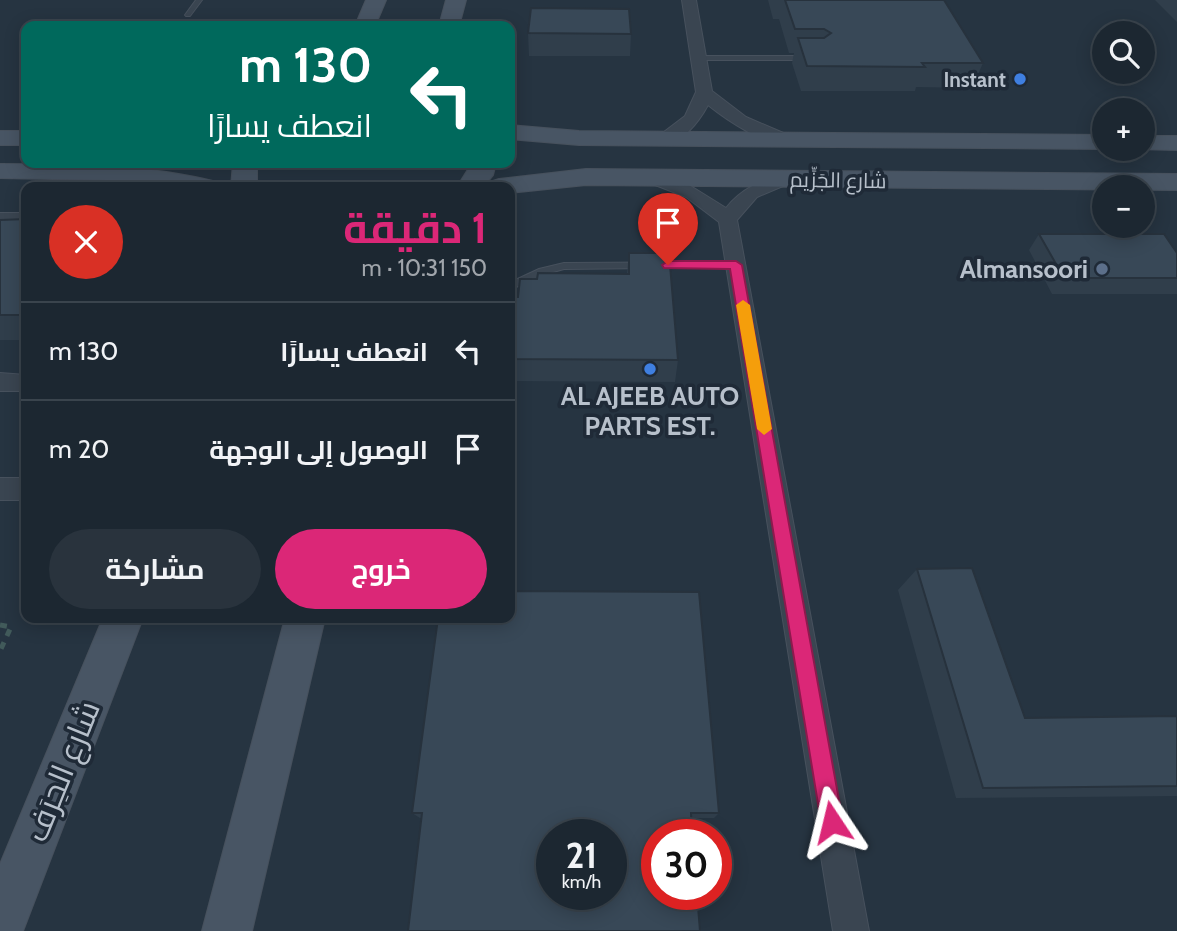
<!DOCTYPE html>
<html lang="ar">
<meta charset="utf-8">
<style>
body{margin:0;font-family:Cabin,Cairo,sans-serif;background:#29333d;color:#f1f3f6;direction:rtl;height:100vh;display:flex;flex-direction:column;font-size:26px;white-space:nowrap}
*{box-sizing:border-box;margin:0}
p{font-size:23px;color:#a0a5ab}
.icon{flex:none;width:38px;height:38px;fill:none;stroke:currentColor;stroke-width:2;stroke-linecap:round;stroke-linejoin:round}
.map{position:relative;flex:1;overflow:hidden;direction:ltr}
.details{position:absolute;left:21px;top:182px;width:494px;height:441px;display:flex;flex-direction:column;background:#1c2731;border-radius:14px;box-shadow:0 4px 18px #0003,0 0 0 2px #3a444d;direction:rtl}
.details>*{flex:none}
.banner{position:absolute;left:21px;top:21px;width:494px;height:147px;border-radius:14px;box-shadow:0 4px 18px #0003,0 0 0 2px #3a444d;direction:rtl;background:#00695c;color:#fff;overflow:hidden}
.buttons{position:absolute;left:1092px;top:21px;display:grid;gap:14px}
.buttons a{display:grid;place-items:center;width:63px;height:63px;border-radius:50%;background:#1c2731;box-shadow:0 4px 18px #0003,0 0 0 2px #3a444d;font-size:35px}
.speed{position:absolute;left:536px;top:819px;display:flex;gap:14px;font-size:35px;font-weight:700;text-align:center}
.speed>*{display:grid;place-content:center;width:91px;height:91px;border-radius:50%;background:#1c2731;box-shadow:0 4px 18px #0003,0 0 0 2px #3a444d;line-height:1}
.speed small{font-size:18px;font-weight:400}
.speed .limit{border:10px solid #d22;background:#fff;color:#111}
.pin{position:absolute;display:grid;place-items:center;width:60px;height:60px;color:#fff;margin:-72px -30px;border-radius:50% 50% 50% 0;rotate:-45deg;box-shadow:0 0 7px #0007}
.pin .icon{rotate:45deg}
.me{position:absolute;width:77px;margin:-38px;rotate:350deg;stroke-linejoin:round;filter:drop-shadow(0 0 5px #0008)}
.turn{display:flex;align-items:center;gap:24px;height:147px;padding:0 28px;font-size:32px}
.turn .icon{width:91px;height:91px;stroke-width:2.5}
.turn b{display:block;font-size:49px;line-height:60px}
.round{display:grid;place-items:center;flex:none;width:74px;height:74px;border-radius:37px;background:#29333d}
.headline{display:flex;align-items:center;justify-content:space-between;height:119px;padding:0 28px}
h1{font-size:42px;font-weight:700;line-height:52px;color:#db2777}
.button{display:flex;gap:14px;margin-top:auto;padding:14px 28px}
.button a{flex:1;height:80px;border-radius:42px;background:#db2777;color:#fff;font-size:28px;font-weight:700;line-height:80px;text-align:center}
.button a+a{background:#29333d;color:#f1f3f6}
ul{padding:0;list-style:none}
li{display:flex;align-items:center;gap:21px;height:98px;padding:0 28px;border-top:2px solid #3a444d}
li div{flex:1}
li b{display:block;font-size:26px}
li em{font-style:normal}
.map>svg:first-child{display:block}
</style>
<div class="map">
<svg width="1177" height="931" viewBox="0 0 1177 931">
<rect width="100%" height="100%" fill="#263441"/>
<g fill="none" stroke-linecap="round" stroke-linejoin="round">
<g stroke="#47515d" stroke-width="2">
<path id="lane" d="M196,0H202L190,16H186L185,15Z
M696,56H807L811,58L807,60H696Z
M736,262L739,263V267L564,269L546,274L509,290V283L539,269L564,263Z"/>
</g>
<g stroke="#47515d" stroke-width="2">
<path id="street" d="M682,0H696L712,91L746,117L788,135L790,139L788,143C767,148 724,118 708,105C700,120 680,148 660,143L658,139L660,135L685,116L696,92Z
M651,172L689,185L726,208C741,189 761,180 784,174L793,179L790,183L757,197L737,220L869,931H833L719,222L686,197L645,181L642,177L645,173Z
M0,213H26V225H0Z
M0,373L26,375V391H0Z
M0,478H26V500H0Z"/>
</g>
<g stroke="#47515d" stroke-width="2">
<path id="secondary" d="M366,0H386L375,26H355Z
M446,0H466L459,26H439Z
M509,125L579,131L1104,135L1106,149L579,145L509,139Z
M0,131H26V145H0Z
M1143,136H1177V150L1137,149H1143Z
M233,163H257V187H231Z
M472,163H496L493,175L483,187H457Z
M0,164C73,164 146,164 217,182L221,187H171L105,180L0,178Z
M586,169L1177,174V190L586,185L509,193V187H486L490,182L499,179Z
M103,618H143L23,931H0V864Z
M285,618H325L252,931H202Z"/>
</g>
<path stroke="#415a5a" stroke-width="5" stroke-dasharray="7 7" stroke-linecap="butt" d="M0,625L11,627L0,651"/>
<use href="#lane" fill="#3a4551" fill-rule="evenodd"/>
<use href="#street" fill="#3a4551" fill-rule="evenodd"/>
<use href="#secondary" fill="#485564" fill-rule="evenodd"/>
</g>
<path fill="#303e4b" d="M768,0H944L983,63L972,88L916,87L915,91H801L792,63L794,53H789L779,19H773Z
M1155,0H1177V22Z
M528,33L631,34L630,56H529Z
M26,219V340H0V220Z
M1039,234L1177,253V294H1052L1029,250Z
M629,253L678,360L675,382L509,381V297H518L537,279L627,274Z
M917,569L1025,718L1177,716V796L956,798L898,590Z
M412,813H719L714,818H420Z"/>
<path fill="#384857" stroke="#27323d" stroke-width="2" fill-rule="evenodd" d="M785,0H944L983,63H922L925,67L807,66L798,38H824L831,33L824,29H795Z
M531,8L629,9L631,34L528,33Z
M26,219V315H0V220Z
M1039,234H1164L1177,253V278H1064Z
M629,253H669L678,360L509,359V297H518L520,279H537L538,273L629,274Z
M972,568L1025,718L1177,716V786L983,788L917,569Z
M509,591L699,592L719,813H691L692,835H656V894H697L700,931H408L422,813H412L438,618H509ZM551,835H611V894H551Z"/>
<path fill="#db2777" stroke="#8e194d" stroke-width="2" d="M668,261H736L742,265L843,822L840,829L832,832L825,829L821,822L730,269L664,268L662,265Z"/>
<path fill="#f59e0b" d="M743,300L750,305L772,429L764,435L757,429L736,305Z"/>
<g fill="#3f7fe0" stroke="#1f2a37" stroke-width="2.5">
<circle cx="1020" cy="79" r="7"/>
<circle cx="650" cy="369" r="7"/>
</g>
<circle fill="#5c6f8a" stroke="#1f2a37" stroke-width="2.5" cx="1102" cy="269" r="7"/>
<g text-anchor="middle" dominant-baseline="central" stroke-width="7" stroke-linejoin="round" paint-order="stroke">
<g font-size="21" font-weight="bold" fill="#b7c0cb" stroke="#1f2a37" text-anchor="end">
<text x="1006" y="79">Instant</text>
</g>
<g font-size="21" fill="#b7c0cb" stroke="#1f2a37">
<text transform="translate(838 180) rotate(1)">شارع الجَزِّيم</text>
</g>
<g font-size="26" font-weight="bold" fill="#b7c0cb" stroke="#1f2a37" text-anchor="end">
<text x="1088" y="269">Almansoori</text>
<text x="650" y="396" text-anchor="middle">AL AJEEB AUTO<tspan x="650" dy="30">PARTS EST.</tspan></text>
</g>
<g font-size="32" fill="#b7c0cb" stroke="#1f2a37">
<text transform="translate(62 771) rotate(-68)">شارع الحِرَف</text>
</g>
</g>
</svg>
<div class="buttons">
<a><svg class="icon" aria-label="search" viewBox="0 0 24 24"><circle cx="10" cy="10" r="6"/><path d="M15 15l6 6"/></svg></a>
<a>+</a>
<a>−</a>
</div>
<div class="speed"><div>21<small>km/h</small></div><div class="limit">30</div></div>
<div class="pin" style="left:668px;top:265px;background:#d93025"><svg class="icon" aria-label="arrive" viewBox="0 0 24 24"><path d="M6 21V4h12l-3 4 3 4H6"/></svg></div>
<svg class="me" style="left:832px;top:822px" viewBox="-20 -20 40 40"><path d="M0-17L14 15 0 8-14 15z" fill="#db2777" stroke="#fff" stroke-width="4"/></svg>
<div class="banner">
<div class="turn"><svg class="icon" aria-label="left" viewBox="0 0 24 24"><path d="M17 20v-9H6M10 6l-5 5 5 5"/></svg><div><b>130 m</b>انعطف يسارًا</div></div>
</div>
<section class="details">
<div class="headline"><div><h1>1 دقيقة</h1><p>150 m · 10:31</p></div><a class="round" style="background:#d93025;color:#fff"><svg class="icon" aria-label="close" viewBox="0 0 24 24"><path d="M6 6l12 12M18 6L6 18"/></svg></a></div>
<ul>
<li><svg class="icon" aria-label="left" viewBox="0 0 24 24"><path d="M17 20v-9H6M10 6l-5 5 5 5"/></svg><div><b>انعطف يسارًا</b></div><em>130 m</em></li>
<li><svg class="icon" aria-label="arrive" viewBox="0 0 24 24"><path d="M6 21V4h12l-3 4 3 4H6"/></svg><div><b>الوصول إلى الوجهة</b></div><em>20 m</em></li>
</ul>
<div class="button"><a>خروج</a><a>مشاركة</a></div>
</section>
</div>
